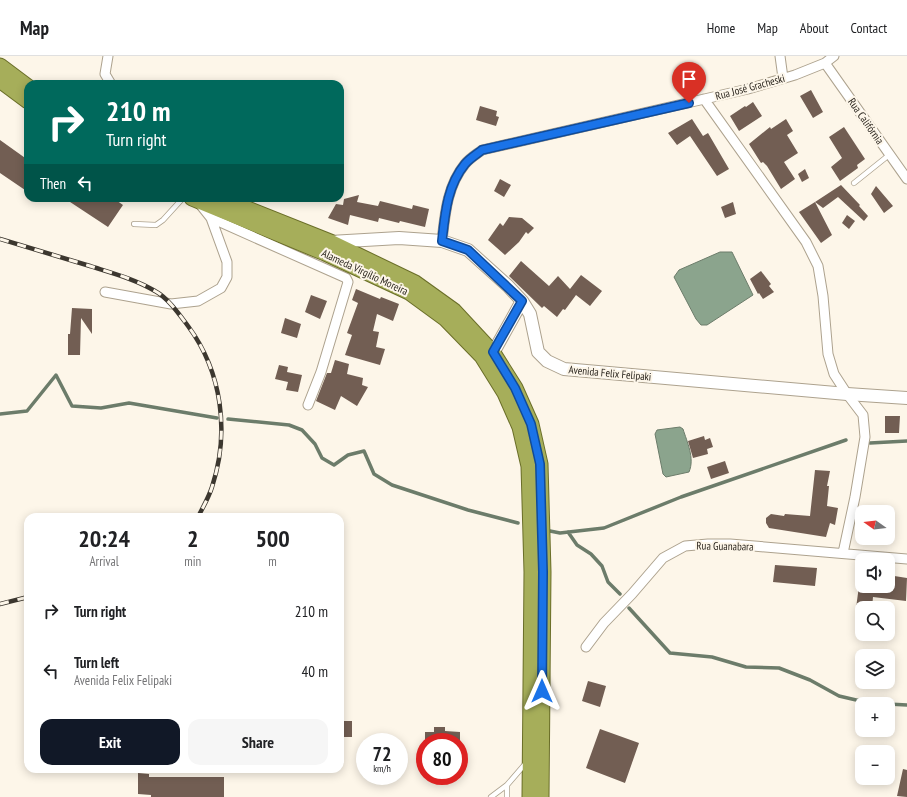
<!DOCTYPE html>
<meta charset="utf-8">
<style>
body{margin:0;font-family:"PT Sans Narrow",sans-serif;background:#f6f6f6;color:#202124;height:100vh;display:flex;flex-direction:column;font-size:15px;white-space:nowrap}
*{box-sizing:border-box;margin:0}
p{font-size:13px;color:#757577}
.icon{flex:none;width:22px;height:22px;fill:none;stroke:currentColor;stroke-width:2;stroke-linecap:round;stroke-linejoin:round}
.map{position:relative;flex:1;overflow:hidden}
.panel{position:absolute;left:24px;top:457px;width:320px;height:260px;display:flex;flex-direction:column;background:#fff;border-radius:12px;box-shadow:0 2px 10px #0003}
.panel>*{flex:none}
.hud{position:absolute;left:24px;top:24px;width:320px;height:122px;border-radius:12px;box-shadow:0 2px 10px #0003;background:#00695c;color:#fff;overflow:hidden}
.needle{width:26px;rotate:284deg}
.fabs{position:absolute;left:855px;top:449px;display:grid;gap:8px}
.fabs a{display:grid;place-items:center;width:40px;height:40px;border-radius:8px;background:#fff;box-shadow:0 2px 10px #0003;font-size:20px}
.speed{position:absolute;left:356px;top:677px;display:flex;gap:8px;font-size:20px;font-weight:700;text-align:center}
.speed>*{display:grid;place-content:center;width:52px;height:52px;border-radius:50%;background:#fff;box-shadow:0 2px 10px #0003;line-height:1}
.speed small{font-size:10px;font-weight:400}
.speed .limit{border:6px solid #d22;background:#fff;color:#111}
.pin{position:absolute;display:grid;place-items:center;width:34px;height:34px;color:#fff;margin:-41px -17px;border-radius:50% 50% 50% 0;rotate:-45deg;box-shadow:0 0 4px #0007}
.pin .icon{rotate:45deg}
.me{position:absolute;width:44px;margin:-22px;rotate:0deg;stroke-linejoin:round;filter:drop-shadow(0 0 3px #0008)}
.turn{display:flex;align-items:center;gap:14px;height:84px;padding:0 16px;font-size:18px}
.turn .icon{width:52px;height:52px;stroke-width:2.5}
.turn b{display:block;font-size:28px;line-height:34px}
.then{display:flex;align-items:center;height:38px;padding:0 16px;background:#0003;gap:8px;font-size:15px}
.eta{display:flex;justify-content:space-evenly;align-items:center;height:68px;text-align:center}
.eta b{font-size:24px;font-weight:600;line-height:28px}
.button{display:flex;gap:8px;margin-top:auto;padding:8px 16px}
.button a{flex:1;height:46px;border-radius:12px;background:#111827;color:#fff;font-size:16px;font-weight:600;line-height:46px;text-align:center}
.button a+a{background:#f6f6f6;color:#202124}
ul{padding:0;list-style:none}
li{display:flex;align-items:center;gap:12px;height:60px;padding:0 16px}
li div{flex:1}
li b{display:block;font-size:15px}
li em{font-style:normal}
header{display:flex;align-items:center;gap:24px;box-sizing:border-box;height:56px;padding:0 20px;background:#fff;border-bottom:1px solid #e0e0e0}
header strong{font-size:19px}
nav{display:flex;gap:22px;margin-inline-start:auto;font-size:14px}
.map>svg:first-child{display:block}
</style>
<header>
<strong>Map</strong>
<nav><a>Home</a><a>Map</a><a>About</a><a>Contact</a></nav>
</header>
<div class="map">
<svg width="907" height="741" viewBox="0 0 907 741">
<rect width="100%" height="100%" fill="#fdf6e9"/>
<path fill="#8ba48d" stroke="#6c7c6a" d="M720,196H732L753,239L707,269H701L696,263L674,221L679,214Z
M680,371L683,373C687,386 695,402 689,416L666,421L663,418L655,378L657,374Z"/>
<g fill="none" stroke-linecap="round" stroke-linejoin="round">
<path stroke="#6c7c6a" stroke-width="3.5" d="M0,358L27,355L56,319L72,350L101,352L129,347L217,362
M228,363L289,369L302,374L315,388L322,402L334,409L348,399L364,395L374,418L392,429L468,454L518,467
M870,387L907,385
M550,475L560,477L604,472L681,441L846,384
M568,476L577,489L591,498L602,510L608,526L620,538
M629,552L670,597L712,601L746,611L779,612L810,624L839,640L869,647L907,649"/>
</g>
<path fill="#725e53" d="M811,34L823,56L813,62L800,40Z
M753,46L762,60L739,75L730,60L745,50L746,51Z
M480,50L497,55L496,60L499,61L496,70L476,64Z
M692,63L703,80L708,77L729,113L717,120L690,80L677,89L668,77Z
M786,63L793,75L787,79L798,97L784,106L795,123L781,133L767,110L763,106L761,107L749,88L770,71L771,73Z
M844,71L865,103L857,109L858,112L840,125L831,111L842,102L829,81Z
M0,84L28,104V129L25,134L0,117Z
M805,113L809,122L802,126L798,118Z
M500,123L511,129L504,141L494,135Z
M841,129L860,149L859,150L868,160L864,165L838,141L823,152L815,146Z
M876,130L893,150L884,157L871,138Z
M359,139L357,146L378,150L380,145L412,153L413,149L429,153L425,171L400,165L399,167L379,162L378,166L350,159L348,169L328,162L336,148L343,149L344,143Z
M64,142H113L123,149L108,171Z
M733,146L736,158L725,162L721,151Z
M815,146L832,179L821,187L799,156Z
M847,159L855,165L849,173L842,167Z
M509,161L522,162L534,172L528,178L526,176L519,186L505,199L488,184L500,167L503,170Z
M521,205L549,230L558,220L570,233L581,219L602,235L590,250L576,239L565,254L563,253L557,261L544,250L542,252L509,220Z
M761,215L771,228L769,230L774,236L763,243L759,237L758,238L750,223Z
M356,233L380,243L381,241L399,248L393,265L377,258L373,275L379,276L376,291L385,293L380,309L345,299L352,279L347,277L358,247L352,244Z
M311,239L327,245L320,263L305,256Z
M72,252L92,253V278L81,262L80,299H68V278H70Z
M285,262L301,268L297,282L281,277Z
M335,304L349,308L347,318L363,322L362,329L368,331L357,350L341,340L335,354L316,345L327,317H331Z
M279,309L288,311L287,316L302,319L298,336L286,334L288,326L275,323Z
M885,360H900L899,377H885Z
M704,380L705,384L710,382L713,391L707,393L708,398L693,402L688,385Z
M725,405L729,417L711,423L707,411Z
M815,414L830,415L827,430H829L827,450L838,452L835,469L830,467L826,481L769,472L766,467V462L771,458L784,460L785,458L810,460Z
M775,509L817,512L815,530L773,526Z
M888,519L907,522L906,545L873,541L872,552H856L859,530H888Z
M588,625L606,630L600,651L582,645Z
M340,665H352V681H340Z
M434,671H445V675L460,676V686H425V676H434Z
M600,673L639,687L625,727L586,712Z
M903,713L907,714V741L897,740Z
M138,717L149,718V721H224V741H151V739L138,738Z"/>
<g fill="none" stroke-linecap="round" stroke-linejoin="round">
<g stroke="#ada28e" stroke-width="6">
<path id="service" d="M854,127L889,99
M134,168L156,169L163,164L183,142
M491,741L507,729L526,707
M507,741V729"/>
</g>
<g stroke="#ada28e" stroke-width="11">
<path id="minor" d="M108,0L105,18L111,28
M780,0L783,22
M825,7L907,123
M704,43L806,186L818,210L823,240L828,298L834,318L847,338L863,359L865,381L855,441L843,497
M199,147L211,162L346,222L348,226L321,316L308,349
M442,185C445,158 447,130 465,108C470,102 477,98 482,94L748,33L795,19L825,7L834,0
M105,236L171,248L198,245L221,232L227,221V206L211,162
M586,591L604,567L632,538L663,502L685,490L708,488H730L907,503"/>
</g>
<g stroke="#ada28e" stroke-width="14">
<path id="tertiary" d="M330,186L399,182L442,185L468,194L508,230L522,245L530,258L538,296L547,305L564,313L847,338L907,342
M493,297L522,245"/>
</g>
<g stroke="#6a6e28" stroke-width="17">
<path id="trunk" d="M0,10L28,31
M0,24L28,45
M192,142L325,197L409,236L446,263L482,300L505,337L520,371L529,410L532,516L530,741
M220,142L330,186L415,227L454,255L493,297L515,332L531,368L540,408L543,516L541,741"/>
</g>
<use href="#service" stroke="#fff" stroke-width="4.5"/>
<use href="#minor" stroke="#fff" stroke-width="9"/>
<use href="#tertiary" stroke="#fff" stroke-width="12"/>
<use href="#trunk" stroke="#a6ae5a" stroke-width="15"/>
<g stroke="#3c372f" stroke-width="4.5">
<path id="rail" d="M0,183C30,192 60,201 90,210C112,217 135,223 155,235C168,242 179,258 188,270C222,316 230,376 212,431C209,441 203,451 198,461
M0,548L28,541"/>
</g>
<use href="#rail" stroke="#fdf6e9" stroke-width="3" stroke-dasharray="9" stroke-linecap="butt"/>
</g>
<g fill="none" stroke-linecap="round" stroke-linejoin="round">
<g stroke="#114b97" stroke-width="10">
<path id="route" d="M542,635L543,516L540,408L531,368L515,332L493,296L522,245L468,194L442,185C445,158 447,130 465,108C470,102 477,98 482,94L689,47"/>
</g>
<use href="#route" stroke="#1a73e8" stroke-width="7"/>
</g>
<g text-anchor="middle" dominant-baseline="central" stroke-width="4" stroke-linejoin="round" paint-order="stroke">
<g font-size="11" fill="#241f18" stroke="#fdf6e9">
<text transform="translate(750 31) rotate(-15)">Rua José Gracheski</text>
<text transform="translate(866 65) rotate(55)">Rua Califórnia</text>
<text transform="translate(365 216) rotate(25)">Alameda Virgílio Moreira</text>
<text transform="translate(610 317) rotate(5)">Avenida Felix Felipaki</text>
<text transform="translate(725 490) rotate(1)">Rua Guanabara</text>
</g>
</g>
</svg>
<div class="fabs">
<a><svg class="needle" viewBox="-14 -14 28 28"><path d="M0-13l5 13h-10z" fill="#e53935"/><path d="M0 13l5-13h-10z" fill="#757577"/></svg></a>
<a><svg class="icon" aria-label="sound" viewBox="0 0 24 24"><path d="M4 9h4l5-4v14l-5-4H4zM17 9q2 3 0 6"/></svg></a>
<a><svg class="icon" aria-label="search" viewBox="0 0 24 24"><circle cx="10" cy="10" r="6"/><path d="M15 15l6 6"/></svg></a>
<a><svg class="icon" aria-label="layers" viewBox="0 0 24 24"><path d="M12 4l9 5-9 5-9-5zM3 14l9 5 9-5"/></svg></a>
<a>+</a>
<a>−</a>
</div>
<div class="speed"><div>72<small>km/h</small></div><div class="limit">80</div></div>
<div class="pin" style="left:689px;top:47px;background:#d93025"><svg class="icon" aria-label="arrive" viewBox="0 0 24 24"><path d="M6 21V4h12l-3 4 3 4H6"/></svg></div>
<svg class="me" style="left:542px;top:635px" viewBox="-20 -20 40 40"><path d="M0-17L14 15 0 8-14 15z" fill="#1a73e8" stroke="#fff" stroke-width="4"/></svg>
<div class="hud">
<div class="turn"><svg class="icon" aria-label="right" viewBox="0 0 24 24"><path d="M7 20v-9h11M14 6l5 5-5 5"/></svg><div><b>210 m</b>Turn right</div></div>
<div class="then">Then<svg class="icon" aria-label="left" viewBox="0 0 24 24"><path d="M17 20v-9H6M10 6l-5 5 5 5"/></svg></div>
</div>
<section class="panel">
<div class="eta">
<div><b>20:24</b><p>Arrival</p></div>
<div><b>2</b><p>min</p></div>
<div><b>500</b><p>m</p></div>
</div>
<ul>
<li><svg class="icon" aria-label="right" viewBox="0 0 24 24"><path d="M7 20v-9h11M14 6l5 5-5 5"/></svg><div><b>Turn right</b></div><em>210 m</em></li>
<li><svg class="icon" aria-label="left" viewBox="0 0 24 24"><path d="M17 20v-9H6M10 6l-5 5 5 5"/></svg><div><b>Turn left</b><p>Avenida Felix Felipaki</p></div><em>40 m</em></li>
</ul>
<div class="button"><a>Exit</a><a>Share</a></div>
</section>
</div>
